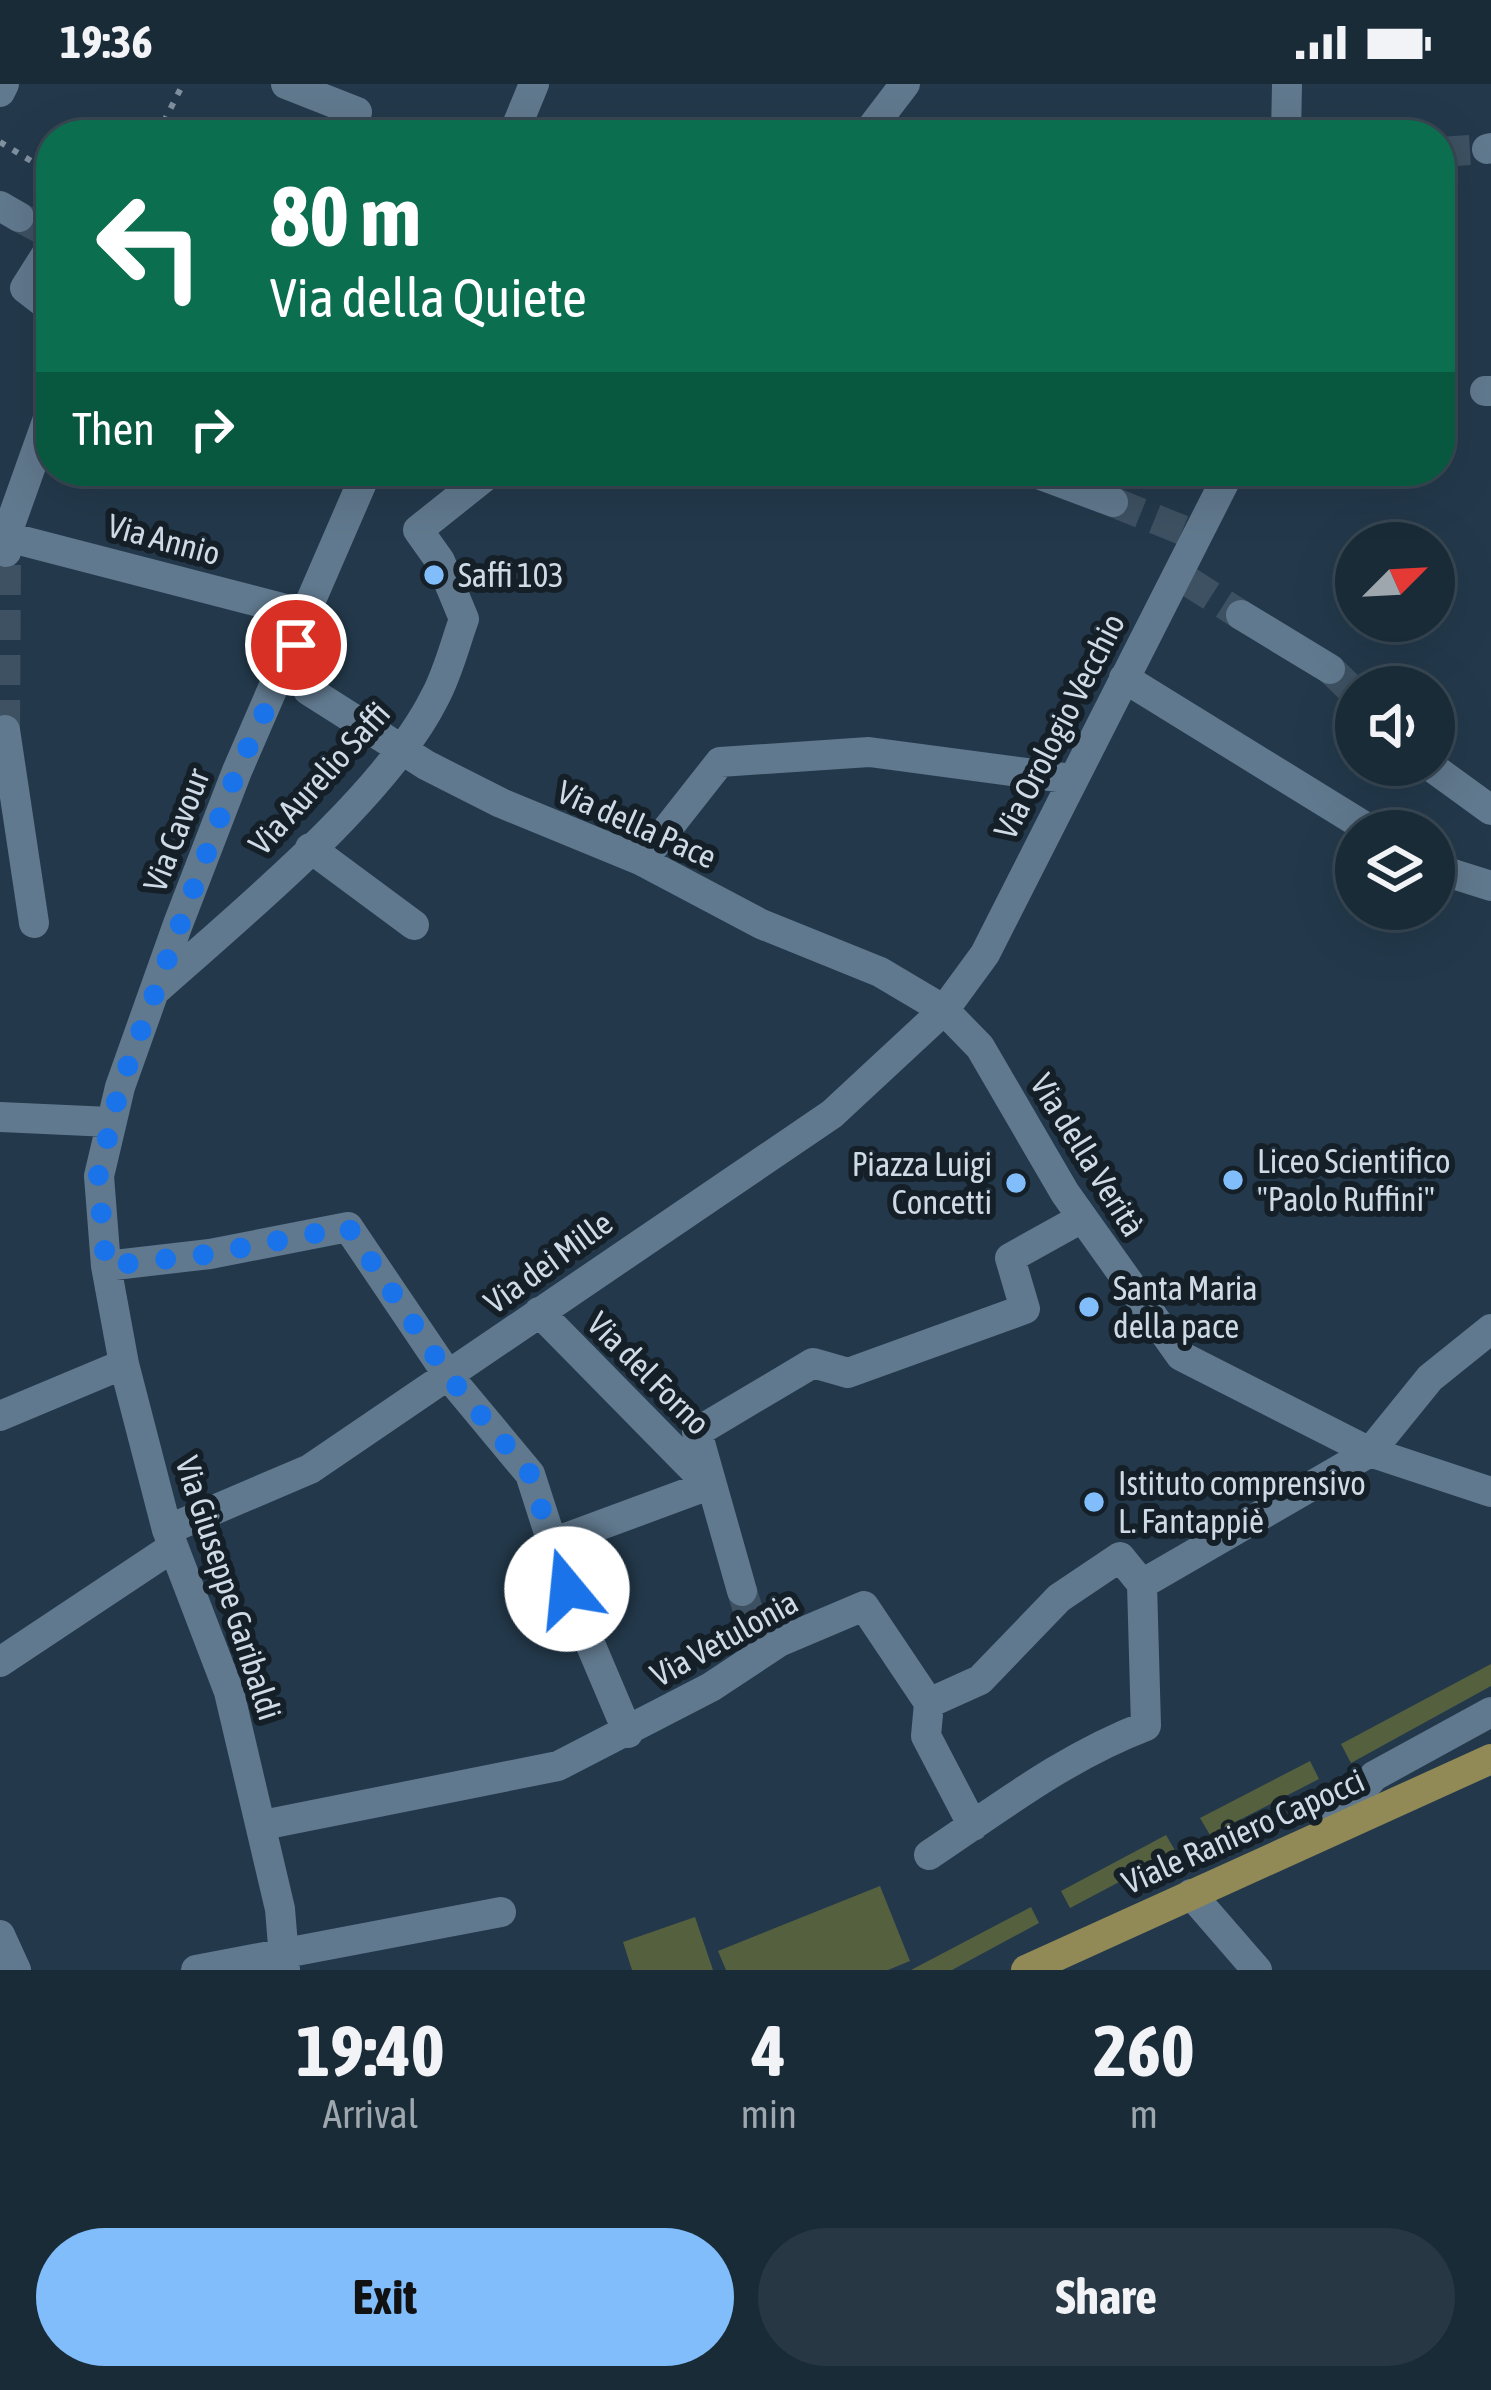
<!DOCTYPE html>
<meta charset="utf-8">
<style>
body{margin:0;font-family:"Asap Condensed",sans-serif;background:#273743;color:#f1f3f6;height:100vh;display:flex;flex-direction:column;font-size:45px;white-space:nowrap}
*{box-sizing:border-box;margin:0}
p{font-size:39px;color:#9fa7ae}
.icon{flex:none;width:66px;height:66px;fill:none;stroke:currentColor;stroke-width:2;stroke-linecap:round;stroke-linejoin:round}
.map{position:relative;height:1886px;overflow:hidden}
.sheet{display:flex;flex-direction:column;background:#1a2b38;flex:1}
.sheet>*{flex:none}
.banner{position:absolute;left:36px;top:36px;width:1419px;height:366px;border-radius:48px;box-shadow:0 12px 48px #0002,0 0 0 3px #384753;background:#0b6e4f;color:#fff;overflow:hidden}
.needle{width:78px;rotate:66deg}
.buttons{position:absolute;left:1335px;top:438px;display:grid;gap:24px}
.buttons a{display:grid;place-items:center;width:120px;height:120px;border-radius:50%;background:#1a2b38;box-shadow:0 12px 48px #0002,0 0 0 3px #384753;font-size:60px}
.pin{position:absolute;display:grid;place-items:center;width:102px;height:102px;color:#fff;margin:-51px;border:6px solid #fff;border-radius:50%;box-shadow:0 3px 12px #0007}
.me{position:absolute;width:132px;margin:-66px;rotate:343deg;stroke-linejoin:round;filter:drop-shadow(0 0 9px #0008)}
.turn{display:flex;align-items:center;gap:42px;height:252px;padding:0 36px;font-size:54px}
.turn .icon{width:156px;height:156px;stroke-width:2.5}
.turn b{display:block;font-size:84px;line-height:102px}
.then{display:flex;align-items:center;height:114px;padding:0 36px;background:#0003;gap:24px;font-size:45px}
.eta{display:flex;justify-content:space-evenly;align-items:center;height:204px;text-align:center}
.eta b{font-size:72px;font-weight:700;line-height:84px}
.cta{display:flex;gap:24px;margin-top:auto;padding:24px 36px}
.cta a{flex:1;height:138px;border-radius:72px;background:#80bdfa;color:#111;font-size:48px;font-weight:700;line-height:138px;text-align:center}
.cta a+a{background:#273743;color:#f1f3f6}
.status{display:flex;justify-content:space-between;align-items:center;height:84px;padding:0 60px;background:#1a2b38;direction:ltr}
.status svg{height:33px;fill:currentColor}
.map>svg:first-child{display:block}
</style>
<div class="status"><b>19:36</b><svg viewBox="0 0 49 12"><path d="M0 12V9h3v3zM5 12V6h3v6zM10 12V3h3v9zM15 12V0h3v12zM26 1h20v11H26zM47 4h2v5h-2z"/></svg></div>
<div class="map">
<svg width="1491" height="1886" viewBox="0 0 1491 1886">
<rect width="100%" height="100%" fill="#23394b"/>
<path fill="#55603f" d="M1491,1580V1602L1351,1679L1341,1660Z
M1310,1677L1319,1695L1210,1751L1200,1734Z
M1166,1751L1176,1768L1070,1824L1061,1807Z
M880,1802L910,1877L888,1886H726L718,1867Z
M1031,1823L1039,1839L952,1886H911Z
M695,1833L713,1886H632L623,1858Z"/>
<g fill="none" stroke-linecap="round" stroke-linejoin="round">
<path stroke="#3d5162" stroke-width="30" stroke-dasharray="30 15" stroke-linecap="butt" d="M1440,68L1487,65
M19,133L51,150
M1113,418L1192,450
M1186,496L1241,531
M1330,585L1356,610
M5,646L6,470
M742,1507L759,1562"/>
<path stroke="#7f909f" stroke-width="6" stroke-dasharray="6 9" stroke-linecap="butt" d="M157,51L183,0
M0,58L51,89"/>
<path stroke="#61798e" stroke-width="30" d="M286,0L357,28L348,51
M0,8L4,0
M513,51L534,0
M866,51L905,0
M1286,51L1287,0
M1487,65L1491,64
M0,122L19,133
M51,163L25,204L51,224
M1485,307H1491
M1440,313H1442
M1030,387L1113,418
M0,451L309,531
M6,468V452L51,326
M1241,531L1330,585
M1124,594L1372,747
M308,606L426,681L501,719L642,777L761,840L880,888L944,926L980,963L1065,1109L1181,1272L1370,1368L1491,1408
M5,646L34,839
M1429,681L1491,726
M310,764L414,841
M642,777L720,678L869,668L1072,695
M1434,784L1491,802
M157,905C241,830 386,712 435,613C448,589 455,560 464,535L440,477L418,446L492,387
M0,1033L110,1038
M106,1182L210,1170L348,1143L450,1294L530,1390L567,1505L628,1649
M539,1228L709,1401L552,1459
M0,1332L124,1280
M167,1446L310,1385L832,1030L944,926L985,870L1230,387
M742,1507L697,1348L813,1279L848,1289L1025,1225L1010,1174L1082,1134
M0,1578L173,1463
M929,1619L926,1652L973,1742
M263,1741L558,1682L711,1603L779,1558L864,1522L929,1619L980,1596L1059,1514L1120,1473L1142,1500L1370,1368L1430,1294L1491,1245
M1327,1747L1374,1692L1491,1628
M929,1771C1001,1723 1065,1673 1146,1642L1142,1500
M1191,1810L1257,1886
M0,1851L16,1886
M196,1886L501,1828
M285,1886L280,1825L229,1608L167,1446L124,1280L106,1182L99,1092L120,1003L178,840L237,687L367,387"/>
<path stroke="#928a56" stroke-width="30" d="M1026,1886L1491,1675"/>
</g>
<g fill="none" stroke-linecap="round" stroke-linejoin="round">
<path stroke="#1a73e8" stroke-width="21" stroke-dasharray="0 37.8" d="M296,561L237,687L120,1003L98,1093L106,1182L210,1170L348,1143L450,1294L530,1390L567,1505"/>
</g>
<g fill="#80bdfa" stroke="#151f27" stroke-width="4.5">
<circle cx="434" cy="491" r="12"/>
<circle cx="1233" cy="1096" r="12"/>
<circle cx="1016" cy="1099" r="12"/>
<circle cx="1089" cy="1223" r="12"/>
<circle cx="1094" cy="1418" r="12"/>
</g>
<g text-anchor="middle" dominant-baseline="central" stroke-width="12" stroke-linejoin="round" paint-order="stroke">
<g font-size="33" fill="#cedbe7" stroke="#151f27">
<text transform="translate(164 455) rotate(15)">Via Annio</text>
<text transform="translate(1059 642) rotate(-63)">Via Orologio Vecchio</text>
<text transform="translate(319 694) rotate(-48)">Via Aurelio Saffi</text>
<text transform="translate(637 740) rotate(24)">Via della Pace</text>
<text transform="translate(176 746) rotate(-69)">Via Cavour</text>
<text transform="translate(1088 1071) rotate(58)">Via della Verità</text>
<text transform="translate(548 1178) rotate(-36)">Via dei Mille</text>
<text transform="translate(649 1289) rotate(45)">Via del Forno</text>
<text transform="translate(229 1504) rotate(72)">Via Giuseppe Garibaldi</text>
<text transform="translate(724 1554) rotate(-29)">Via Vetulonia</text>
<text transform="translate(1243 1747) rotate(-24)">Viale Raniero Capocci</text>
</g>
<g font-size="33" fill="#cedbe7" stroke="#151f27" text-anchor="start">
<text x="458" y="491">Saffi 103</text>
<text x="1257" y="1077">Liceo Scientifico<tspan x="1257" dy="38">"Paolo Ruffini"</tspan></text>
<text x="992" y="1080" text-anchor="end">Piazza Luigi<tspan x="992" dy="38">Concetti</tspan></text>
<text x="1113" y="1204">Santa Maria<tspan x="1113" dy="38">della pace</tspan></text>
<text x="1118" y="1399">Istituto comprensivo<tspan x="1118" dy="38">L. Fantappiè</tspan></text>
</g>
</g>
</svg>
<div class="buttons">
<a><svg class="needle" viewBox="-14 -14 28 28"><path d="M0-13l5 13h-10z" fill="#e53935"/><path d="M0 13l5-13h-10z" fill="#9fa7ae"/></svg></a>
<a><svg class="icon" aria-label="sound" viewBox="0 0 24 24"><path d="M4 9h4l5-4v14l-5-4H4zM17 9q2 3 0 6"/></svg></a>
<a><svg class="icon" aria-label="layers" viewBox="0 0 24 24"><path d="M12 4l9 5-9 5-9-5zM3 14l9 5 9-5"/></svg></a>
</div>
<div class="pin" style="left:296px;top:561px;background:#d93025"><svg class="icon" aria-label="arrive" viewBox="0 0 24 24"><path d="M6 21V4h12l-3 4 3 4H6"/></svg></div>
<svg class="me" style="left:567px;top:1505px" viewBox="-20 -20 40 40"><circle r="19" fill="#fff"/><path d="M0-13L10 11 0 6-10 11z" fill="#1a73e8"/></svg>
<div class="banner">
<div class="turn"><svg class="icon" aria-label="left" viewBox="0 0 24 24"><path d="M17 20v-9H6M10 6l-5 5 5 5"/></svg><div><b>80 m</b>Via della Quiete</div></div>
<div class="then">Then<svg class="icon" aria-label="right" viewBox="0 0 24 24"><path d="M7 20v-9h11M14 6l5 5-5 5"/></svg></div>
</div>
</div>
<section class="sheet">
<div class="eta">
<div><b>19:40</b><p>Arrival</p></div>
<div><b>4</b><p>min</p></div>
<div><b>260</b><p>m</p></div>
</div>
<div class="cta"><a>Exit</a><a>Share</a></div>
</section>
